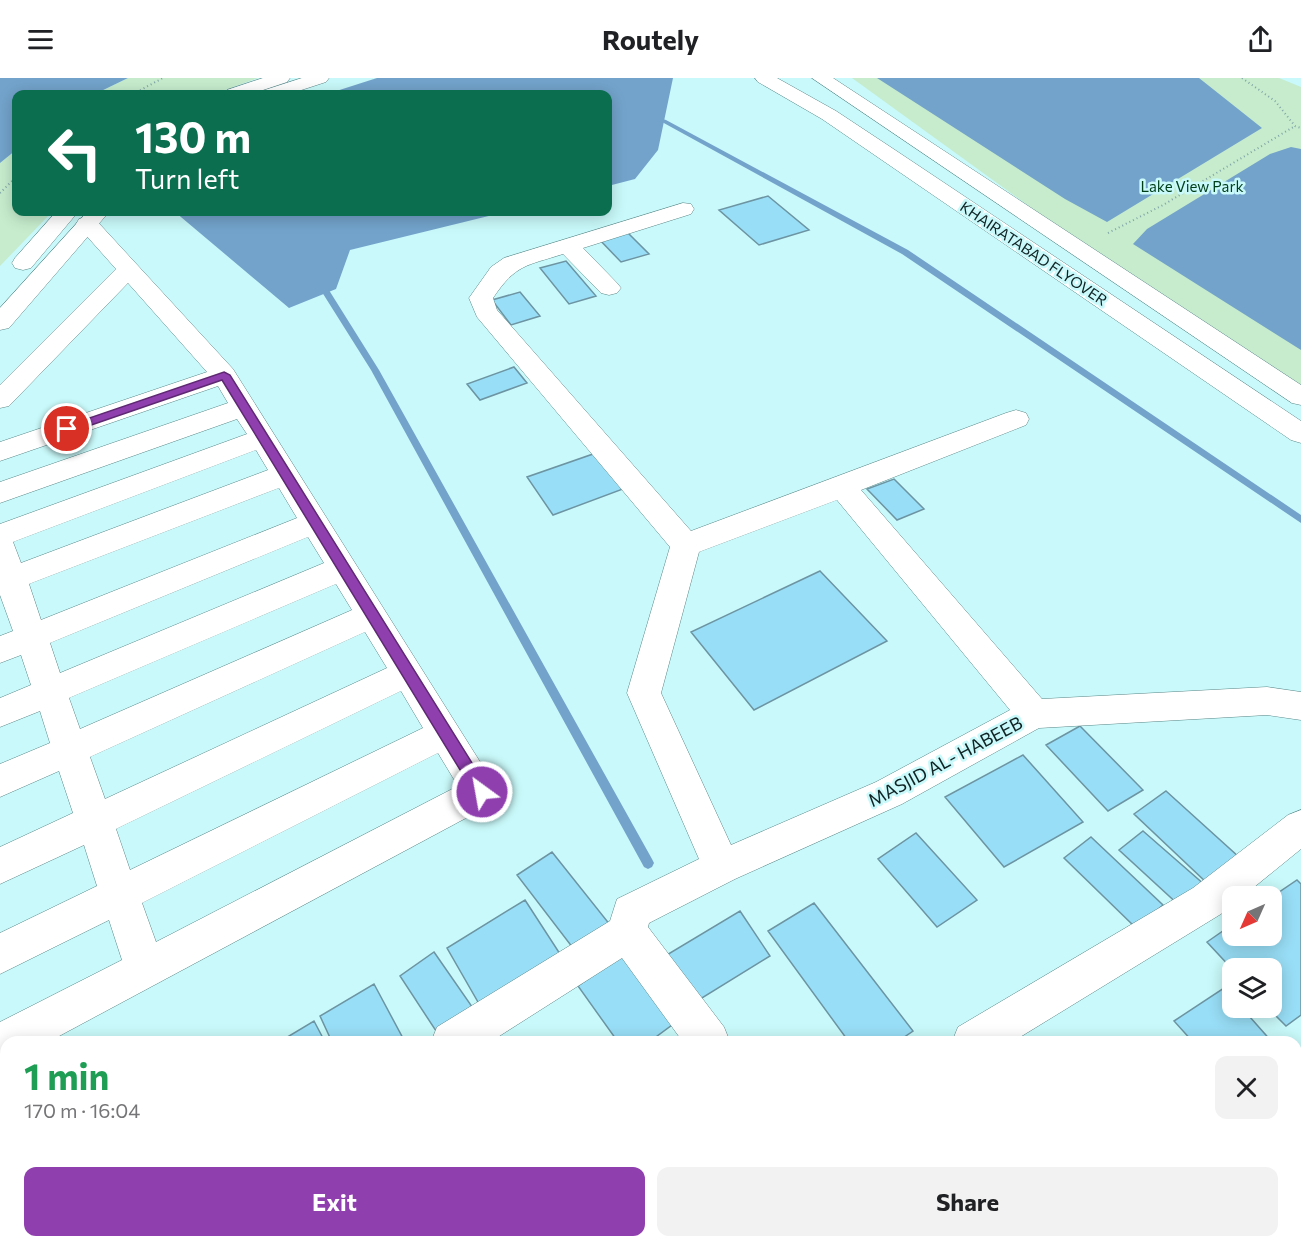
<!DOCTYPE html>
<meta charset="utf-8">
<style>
body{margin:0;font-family:Commissioner,sans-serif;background:#f2f2f2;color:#202124;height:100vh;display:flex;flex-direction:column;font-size:22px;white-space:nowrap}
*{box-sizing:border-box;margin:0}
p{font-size:20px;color:#757577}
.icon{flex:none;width:33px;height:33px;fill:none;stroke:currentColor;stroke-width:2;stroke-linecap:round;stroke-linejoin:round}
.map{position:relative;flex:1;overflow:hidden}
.sheet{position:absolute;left:0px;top:958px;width:1302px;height:212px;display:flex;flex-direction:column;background:#fff;border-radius:18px 18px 0 0;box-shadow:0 3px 15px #0003}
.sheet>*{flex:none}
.hud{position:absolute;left:12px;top:12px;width:600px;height:126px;border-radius:12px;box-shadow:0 3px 15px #0003;background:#0b6e4f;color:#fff;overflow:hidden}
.needle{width:39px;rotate:225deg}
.buttons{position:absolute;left:1222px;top:808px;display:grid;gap:12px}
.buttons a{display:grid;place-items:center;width:60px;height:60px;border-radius:12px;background:#fff;box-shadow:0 3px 15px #0003;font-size:30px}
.pin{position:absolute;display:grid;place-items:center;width:51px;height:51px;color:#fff;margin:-26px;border:3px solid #fff;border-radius:50%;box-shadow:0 2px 6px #0007}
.me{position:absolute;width:66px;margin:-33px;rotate:328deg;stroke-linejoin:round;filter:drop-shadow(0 0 4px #0008)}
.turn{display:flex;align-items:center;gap:21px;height:126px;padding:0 24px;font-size:27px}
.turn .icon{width:78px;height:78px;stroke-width:2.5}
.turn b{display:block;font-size:42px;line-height:51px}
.round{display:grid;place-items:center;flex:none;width:63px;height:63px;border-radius:12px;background:#f2f2f2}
.head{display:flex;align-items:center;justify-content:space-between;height:102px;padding:0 24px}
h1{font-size:36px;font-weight:700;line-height:45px;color:#1e9e55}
.action{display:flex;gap:12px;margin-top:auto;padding:12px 24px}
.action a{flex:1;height:69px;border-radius:12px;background:#903faf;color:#fff;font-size:24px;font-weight:700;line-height:69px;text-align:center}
.action a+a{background:#f2f2f2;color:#202124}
header{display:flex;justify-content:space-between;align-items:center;height:78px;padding:0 24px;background:#fff;font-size:27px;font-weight:700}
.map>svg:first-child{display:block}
</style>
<header><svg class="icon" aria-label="menu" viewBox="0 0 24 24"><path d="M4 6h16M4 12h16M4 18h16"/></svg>Routely<svg class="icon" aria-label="share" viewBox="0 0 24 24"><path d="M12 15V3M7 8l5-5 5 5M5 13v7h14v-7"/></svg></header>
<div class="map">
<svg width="1301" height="1169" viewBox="0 0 1301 1169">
<rect width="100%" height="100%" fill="#c9f9fa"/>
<path fill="#c6eccd" d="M128,0H258L214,16H95Z
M852,0H1279L1301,9V307L1037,134Z
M16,72V134H52L0,188V85Z"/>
<path fill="#73a3cb" d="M0,0H128L95,16H16V72L0,85Z
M377,0H673L658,72L635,101L608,108V16H327Z
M877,0H1199L1262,50L1107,144L1065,121Z
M1291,69L1301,71V272L1133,166L1147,151L1270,76Z
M175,134H505L350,172L336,211L289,230Z"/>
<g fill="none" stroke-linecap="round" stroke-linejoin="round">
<path fill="#73a3cb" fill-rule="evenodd" d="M652,38L666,42L908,172L1301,437V445L902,176L662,44L650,41V39Z
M316,201H322L379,292L652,781L654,785L652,789L648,791L644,789L371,292L315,203Z"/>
</g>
<path fill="#98def6" stroke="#6c94a2" stroke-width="1.5" d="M768,118L809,152L759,167L719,132Z
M626,153L649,176L621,184L599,161Z
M566,183L596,218L569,226L540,190Z
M520,214L540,238L511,247L492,222Z
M514,289L527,305L480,322L467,306Z
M596,375L623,411L553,437L527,399Z
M894,401L924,431L897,442L867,411Z
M820,493L887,563L754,632L691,554Z
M1080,648L1143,712L1108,733L1046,667Z
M1023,677L1083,744L1004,789L945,719Z
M1166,713L1240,780L1207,805L1134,736Z
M1143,753L1206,808L1181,829L1119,772Z
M916,755L977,822L937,849L878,781Z
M1091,759L1163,827L1136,850L1064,780Z
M552,774L611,848L576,874L517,797Z
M1297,802L1301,806V937L1286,948L1268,930H1272V891L1233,892L1207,864L1233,846V858H1272V819Z
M525,822L562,879L482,931L447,870Z
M814,825L913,953L897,964H849L768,853Z
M740,833L770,878L689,928L660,881Z
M434,874L475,933L440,959L400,898Z
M623,875L676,944L649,964H618L578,908Z
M374,906L405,964H332L320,938Z
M1224,910L1233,920V930H1242L1272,964H1193L1174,943Z
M314,943L325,964H279Z
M1301,1094V1169H1217L1222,1164H1296V1098Z
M766,1164H834L838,1169H766L764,1166Z"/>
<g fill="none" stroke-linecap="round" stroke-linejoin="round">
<g stroke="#5a8788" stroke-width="1">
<path id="minor" d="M683,125L691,126L694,131L691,136L583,170L617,205L621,210L617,215L609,217L601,215L563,176C526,188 516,186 493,220L497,232L691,453L1006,335L1016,332L1026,335L1029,341L1026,347L861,412L1042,621L1267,609L1301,614V642L1267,637L1039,650L902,726L735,801L649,845L648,849L724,949L730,964H683L622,880L490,964H431L437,949L610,843L617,821L699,781L627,615L670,469L477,239L469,220L491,189L504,180ZM837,422L1010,632L876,704L731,767L661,615L699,474Z
M87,139L95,141L233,291L499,714L494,725L48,964H6V985L0,983V944L122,882L109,842L0,896V855L97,808L84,767L0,806V769L73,735L59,693L0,719V686L50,665L40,633L0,649V620L31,607L21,577L0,585V558L13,553L0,517V446L247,356L237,341L0,425V404L228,325L218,308L0,383V364L207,294L128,205L9,328L0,330V307L116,191L76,146L79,141ZM256,372L268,392L21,485L13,464ZM279,410L297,440L41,542L29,506ZM308,459L324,485L60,595L50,565ZM336,506L352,532L80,651L69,620ZM365,554L387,590L105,721L90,679ZM401,613L423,650L130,792L116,751ZM438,675L458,708L156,864L142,825Z
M1301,732V771L1242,819H1233V826L1221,836L1012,964H952L958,949L1193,810L1288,737Z
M1301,1017V1063L1296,1065V1019Z
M0,1111H6V1157H0Z
M65,1164H164L162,1169H66Z
M497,1164H550L548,1169H495Z
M823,1164H872L874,1169H825Z
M1112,1164H1164L1162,1169H1110Z"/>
</g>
<g stroke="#5a8788" stroke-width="1">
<path id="major" d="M263,0H290L287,4L251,16H225L227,12Z
M302,0H329L326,4L289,16H263L265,12Z
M755,0H777L836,33L895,72L1301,343V365L1291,362L822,41L758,4Z
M812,0H833L1301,307V327L1292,325Z
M56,134H78L31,190L23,192L15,190L12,185L15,180Z
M87,134H109L9,250L0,252V230Z"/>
</g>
<path stroke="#81a5a6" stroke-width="2" stroke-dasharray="1 3" stroke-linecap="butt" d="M1242,0L1275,23L1295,48L1301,50
M133,16L163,0
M0,115L16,99
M1108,155L1163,127L1295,48"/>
<use href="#minor" fill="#fff" fill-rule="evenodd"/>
<use href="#major" fill="#fff" fill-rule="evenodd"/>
</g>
<path fill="#903faf" stroke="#5e2972" stroke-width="1.5" d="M224,294L230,297L487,709L489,714L487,718L482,720L476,718L222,302L71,354H63L62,351L63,349Z"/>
<g text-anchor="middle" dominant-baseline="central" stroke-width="5" stroke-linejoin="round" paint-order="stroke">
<g font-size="15" fill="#003e19" stroke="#c9f9fa">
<text x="1192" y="108">Lake View Park</text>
</g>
<g font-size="15" fill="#102223" stroke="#c9f9fa">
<text transform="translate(1034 175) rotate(34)">KHAIRATABAD FLYOVER</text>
</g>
<g font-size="18" fill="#102223" stroke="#c9f9fa">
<text transform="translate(945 683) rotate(-28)">MASJID AL- HABEEB</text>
</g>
</g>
</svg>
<div class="buttons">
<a><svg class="needle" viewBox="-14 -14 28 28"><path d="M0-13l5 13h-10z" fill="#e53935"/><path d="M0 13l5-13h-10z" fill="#757577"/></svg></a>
<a><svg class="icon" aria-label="layers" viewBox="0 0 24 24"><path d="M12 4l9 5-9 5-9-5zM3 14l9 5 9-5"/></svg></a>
</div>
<div class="pin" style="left:67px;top:351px;background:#d93025"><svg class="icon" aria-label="arrive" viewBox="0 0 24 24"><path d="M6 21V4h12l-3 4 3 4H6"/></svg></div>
<svg class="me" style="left:482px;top:714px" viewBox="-20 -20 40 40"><circle r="17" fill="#903faf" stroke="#fff" stroke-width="3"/><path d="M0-11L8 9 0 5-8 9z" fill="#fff"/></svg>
<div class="hud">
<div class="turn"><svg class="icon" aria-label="left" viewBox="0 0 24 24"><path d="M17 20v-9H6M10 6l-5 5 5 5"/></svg><div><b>130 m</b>Turn left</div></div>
</div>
<section class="sheet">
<div class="head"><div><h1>1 min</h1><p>170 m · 16:04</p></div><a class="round"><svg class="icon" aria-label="close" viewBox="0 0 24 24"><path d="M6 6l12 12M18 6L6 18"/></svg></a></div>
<div class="action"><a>Exit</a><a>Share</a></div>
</section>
</div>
